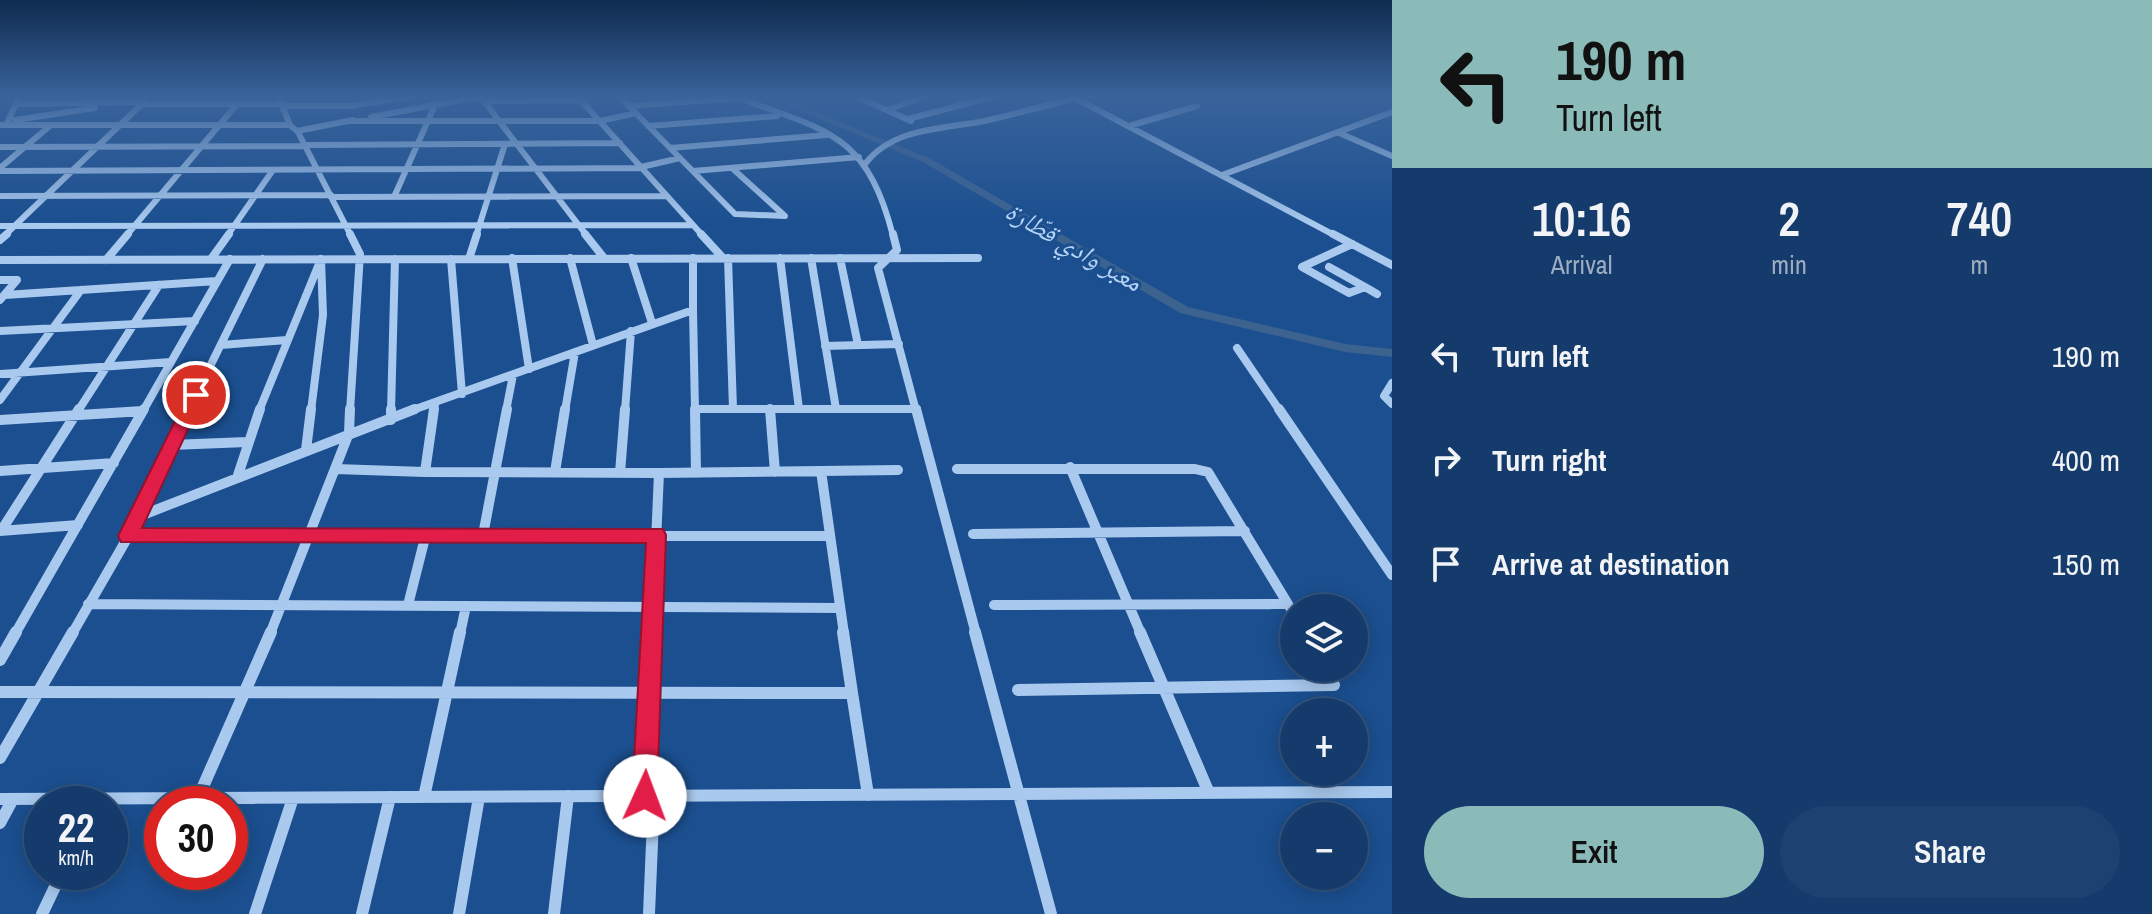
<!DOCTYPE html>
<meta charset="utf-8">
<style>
body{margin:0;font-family:"Archivo Narrow","Noto Naskh Arabic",sans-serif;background:#1d4271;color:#f1f3f6;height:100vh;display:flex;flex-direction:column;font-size:30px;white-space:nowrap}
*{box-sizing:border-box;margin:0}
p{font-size:26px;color:#9dadc1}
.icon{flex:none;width:44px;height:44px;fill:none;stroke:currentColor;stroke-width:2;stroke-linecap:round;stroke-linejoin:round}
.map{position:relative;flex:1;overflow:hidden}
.panel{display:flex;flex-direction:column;background:#143b6b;width:760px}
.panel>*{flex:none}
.banner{background:#8bbbb9;color:#111;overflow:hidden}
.fabs{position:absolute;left:1280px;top:594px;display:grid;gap:16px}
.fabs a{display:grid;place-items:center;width:88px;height:88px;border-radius:50%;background:#143b6b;box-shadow:0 4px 20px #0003,0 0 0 2px #33557e;font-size:40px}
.speed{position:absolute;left:24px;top:786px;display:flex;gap:16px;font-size:40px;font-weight:700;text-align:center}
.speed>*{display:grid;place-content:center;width:104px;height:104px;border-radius:50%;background:#143b6b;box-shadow:0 4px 20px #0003,0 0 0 2px #33557e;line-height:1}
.speed small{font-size:20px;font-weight:400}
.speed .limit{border:12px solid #d22;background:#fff;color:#111}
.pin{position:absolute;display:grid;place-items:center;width:68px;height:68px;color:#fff;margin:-34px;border:4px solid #fff;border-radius:50%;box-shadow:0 2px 8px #0007}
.me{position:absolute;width:88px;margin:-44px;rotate:2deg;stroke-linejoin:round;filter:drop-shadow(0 0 6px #0008)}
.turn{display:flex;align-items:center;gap:28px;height:168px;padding:0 32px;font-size:36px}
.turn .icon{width:104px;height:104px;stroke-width:2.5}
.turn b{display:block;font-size:56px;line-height:68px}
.eta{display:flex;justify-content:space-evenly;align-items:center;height:136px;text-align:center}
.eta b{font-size:48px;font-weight:600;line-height:56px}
.action{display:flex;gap:16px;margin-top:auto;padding:16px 32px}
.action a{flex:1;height:92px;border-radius:48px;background:#8bbbb9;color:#111;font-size:32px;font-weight:600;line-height:92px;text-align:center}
.action a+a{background:#1d4271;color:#f1f3f6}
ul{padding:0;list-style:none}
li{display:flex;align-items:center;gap:24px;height:104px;padding:0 32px}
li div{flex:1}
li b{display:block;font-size:30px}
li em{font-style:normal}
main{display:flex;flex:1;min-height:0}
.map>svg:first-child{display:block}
</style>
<main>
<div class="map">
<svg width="1392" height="914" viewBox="0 0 1392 914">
<rect width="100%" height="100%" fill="#1b4f8f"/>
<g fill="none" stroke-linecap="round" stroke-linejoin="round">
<path fill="#3c6290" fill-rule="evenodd" d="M765,96H776L929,158L1188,307L1345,344L1392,349V357L1345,352L1180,313L923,162Z"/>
<path stroke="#a9c9ee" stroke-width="6" d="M278,96L290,125
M480,96L587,236
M577,96L703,236
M619,96L735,214L785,216L732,168
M734,96C826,131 866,131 893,236
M856,96L911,121
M1075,98L1336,236
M484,101L581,100
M16,104L144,102
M143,104H283
M283,106H350L414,96
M628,106L739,98
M890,109L926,96
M371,117L482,96
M908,119L996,96
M15,120L95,108
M349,121H600L636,113
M0,125H290L298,132L351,236
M6,125L20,96
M648,126L777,116
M1129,126L1197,106
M297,131L353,120
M1337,132L1392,156
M305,145L620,143
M0,147L305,146
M670,148L826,135
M865,164C893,127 944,129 984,121C1015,114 1045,106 1075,98L1071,96
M641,167L680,158
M0,168L51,125
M0,171L643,168
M693,171L859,157
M1222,175L1392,112
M0,196L331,195
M331,197L667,196
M394,197L435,105
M0,226L693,225
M4,236L144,102L146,96
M126,236L237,104
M227,236L273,170
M476,236L505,144"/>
<path stroke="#a9c9ee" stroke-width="8" d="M350,234L360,254L350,411
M585,234L604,258
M701,234L723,258
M893,234L897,250L878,268L916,411
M1333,234L1392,265
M0,240L7,234
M512,258L529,369
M570,258L593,345
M631,258L652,323
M728,258L733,409
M780,258L799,409
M811,258L836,409
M840,258L858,345
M211,259L229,234
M451,259L462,394
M469,259L477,234
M0,260L978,258
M106,260L128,234
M1329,267L1365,287L1349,293L1302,267L1352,244
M0,280H17L0,300
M1365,287L1377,294
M5,295L217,281
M693,310L695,411
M0,331L195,321
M221,345L287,340
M825,346L899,344
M1237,348L1280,411
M0,374L171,362
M1392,383L1384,396L1392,404
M0,400L81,290
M695,409H917
M78,411L159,285
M138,411H143
M143,411L230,259
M188,411L263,259
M259,411L321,259L323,315L311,411
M391,411L395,259
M410,411L693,310V258
M434,411L435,404
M506,411L513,375
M565,411L575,352
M625,411L631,331"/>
<path stroke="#a9c9ee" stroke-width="10" d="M434,409L425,472L659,473L652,634
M695,409L696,473
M770,409L775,472
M916,409L976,634
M1279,409L1392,575
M0,420L143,411
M391,420V409
M171,445L247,442
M306,450L311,409
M1070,467L1141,634
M335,469L425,472
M957,469H1195L1208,472L1294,614
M0,471L114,463
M821,471L844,634
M555,472L565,409
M620,473L625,409
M659,473L898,470
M237,478L260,409
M140,516L415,409
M0,531L78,525
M1,531L79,409
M973,534L1245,531
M483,535L507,409
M128,536H830
M88,604L840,608
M408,605L426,534
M994,605L1288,604
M15,634L144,409
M72,634L140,516L189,409
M270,634L349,433L350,409
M460,634L466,606"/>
<path stroke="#a9c9ee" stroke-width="12" d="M975,632L1051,914
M1140,632L1209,793
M0,660L16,632
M1018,690L1334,685L1325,668
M0,692L852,693L843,632
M852,693L868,795
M0,758L73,632
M645,796L652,632
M424,797L460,632
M198,798L271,632
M0,799L1392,792
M0,823L13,799
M42,914L62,872
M255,914L293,798
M362,914L390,797
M459,914L479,797
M554,914L568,796
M649,914L654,796"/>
</g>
<linearGradient id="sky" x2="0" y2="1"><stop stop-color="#0f2b4f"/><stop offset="0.43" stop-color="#39639b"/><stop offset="1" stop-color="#39639b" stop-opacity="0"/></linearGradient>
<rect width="1392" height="224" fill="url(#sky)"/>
<path fill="#e11d48" stroke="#92132f" stroke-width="2" d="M196,389L204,395L142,528L663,529L666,535L657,796L654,805L645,809L636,805L632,796L646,543L121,542L118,536L188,395Z"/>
<g text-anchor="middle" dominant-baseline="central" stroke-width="6" stroke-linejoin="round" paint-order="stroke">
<g font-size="26" font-style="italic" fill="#b5d3f5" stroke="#1b4f8f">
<text transform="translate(1074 246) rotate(30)">معبر وادي قطّارة</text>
</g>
</g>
</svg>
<div class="fabs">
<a><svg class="icon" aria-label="layers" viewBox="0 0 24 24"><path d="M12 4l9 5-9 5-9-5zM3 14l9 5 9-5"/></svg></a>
<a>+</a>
<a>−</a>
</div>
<div class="speed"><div>22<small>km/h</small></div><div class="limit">30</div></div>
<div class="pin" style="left:196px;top:395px;background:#d93025"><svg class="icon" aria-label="arrive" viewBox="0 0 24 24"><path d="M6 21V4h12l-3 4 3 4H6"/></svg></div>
<svg class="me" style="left:645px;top:796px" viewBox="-20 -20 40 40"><circle r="19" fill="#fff"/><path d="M0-13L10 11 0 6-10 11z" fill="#e11d48"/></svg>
</div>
<section class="panel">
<div class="banner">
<div class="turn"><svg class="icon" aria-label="left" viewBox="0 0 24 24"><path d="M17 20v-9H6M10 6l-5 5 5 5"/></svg><div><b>190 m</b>Turn left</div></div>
</div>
<div class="eta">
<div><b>10:16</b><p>Arrival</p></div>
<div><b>2</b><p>min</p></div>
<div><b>740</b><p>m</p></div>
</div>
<ul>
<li><svg class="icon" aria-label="left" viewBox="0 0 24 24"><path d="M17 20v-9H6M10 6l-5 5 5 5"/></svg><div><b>Turn left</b></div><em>190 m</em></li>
<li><svg class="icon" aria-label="right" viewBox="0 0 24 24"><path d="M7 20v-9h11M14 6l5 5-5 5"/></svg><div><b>Turn right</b></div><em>400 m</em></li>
<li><svg class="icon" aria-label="arrive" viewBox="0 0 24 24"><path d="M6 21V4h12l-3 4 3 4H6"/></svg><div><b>Arrive at destination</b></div><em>150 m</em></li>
</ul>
<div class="action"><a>Exit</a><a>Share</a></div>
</section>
</main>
